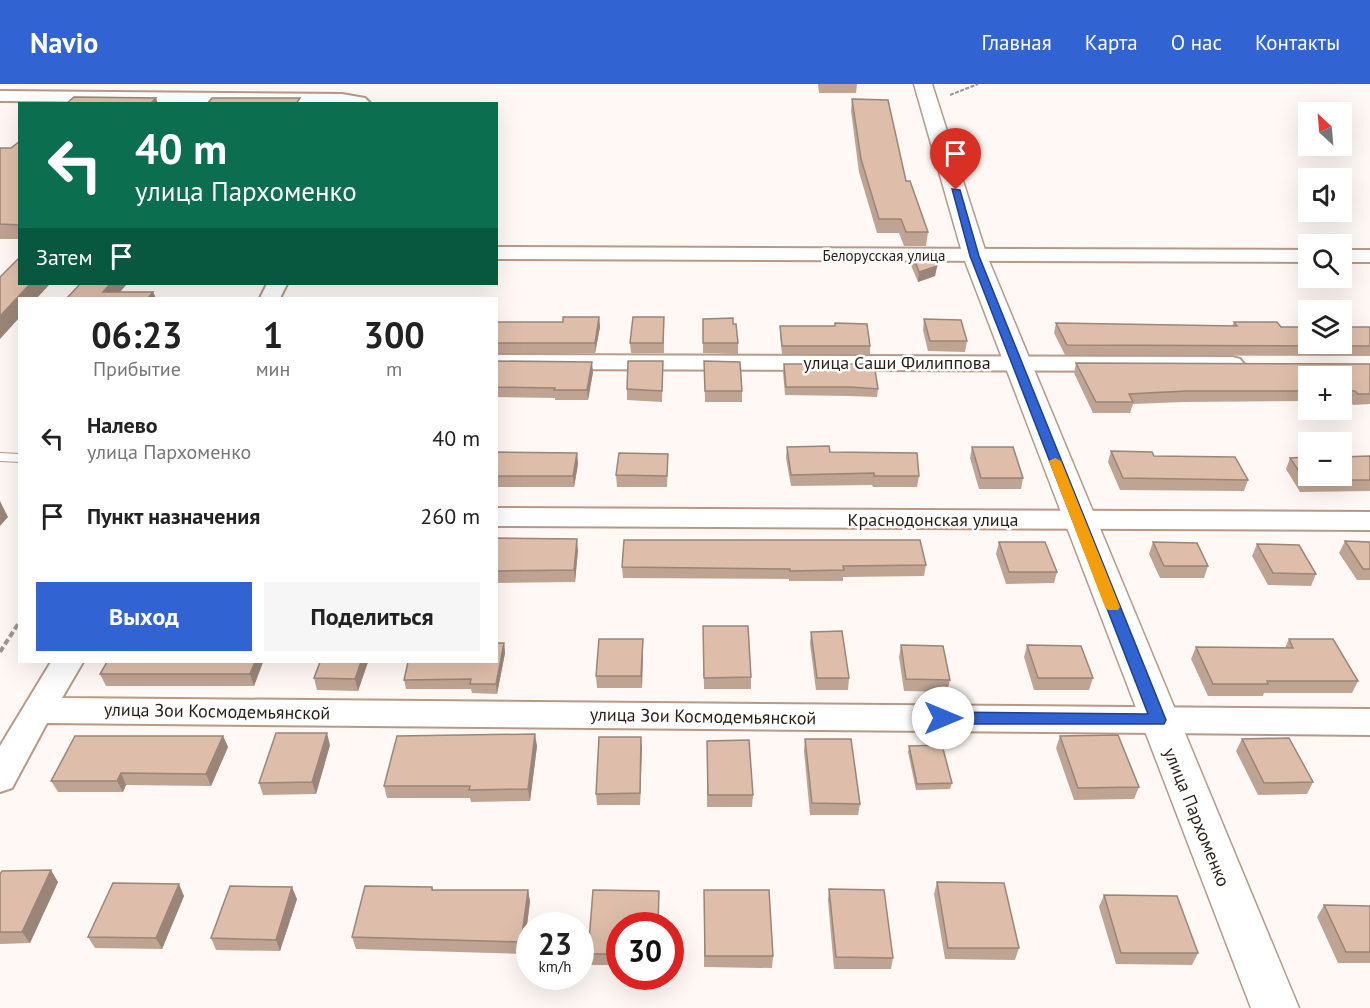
<!DOCTYPE html>
<html lang="ru">
<meta charset="utf-8">
<style>
body{margin:0;font-family:"PT Sans",sans-serif;background:#f6f6f6;color:#222;height:100vh;display:flex;flex-direction:column;font-size:22px;white-space:nowrap}
*{box-sizing:border-box;margin:0}
p{font-size:20px;color:#767676}
.icon{flex:none;width:33px;height:33px;fill:none;stroke:currentColor;stroke-width:2;stroke-linecap:round;stroke-linejoin:round}
.map{position:relative;flex:1;overflow:hidden}
.drawer{position:absolute;left:18px;top:213px;width:480px;height:366px;display:flex;flex-direction:column;background:#fff;border-radius:0px;box-shadow:0 6px 24px #0002}
.drawer>*{flex:none}
.guide{position:absolute;left:18px;top:18px;width:480px;height:183px;border-radius:0px;box-shadow:0 6px 24px #0002;background:#0b6e4f;color:#fff;overflow:hidden}
.needle{width:39px;rotate:334deg}
.fabs{position:absolute;left:1298px;top:18px;display:grid;gap:12px}
.fabs a{display:grid;place-items:center;width:54px;height:54px;border-radius:0px;background:#fff;box-shadow:0 6px 24px #0002;font-size:30px}
.speed{position:absolute;left:516px;top:828px;display:flex;gap:12px;font-size:30px;font-weight:700;text-align:center}
.speed>*{display:grid;place-content:center;width:78px;height:78px;border-radius:50%;background:#fff;box-shadow:0 6px 24px #0002;line-height:1}
.speed small{font-size:15px;font-weight:400}
.speed .limit{border:9px solid #d22;background:#fff;color:#111}
.pin{position:absolute;display:grid;place-items:center;width:51px;height:51px;color:#fff;margin:-62px -26px;border-radius:50% 50% 50% 0;rotate:-45deg;box-shadow:0 0 6px #0007}
.pin .icon{rotate:45deg}
.me{position:absolute;width:66px;margin:-33px;rotate:90deg;stroke-linejoin:round;filter:drop-shadow(0 0 4px #0008)}
.turn{display:flex;align-items:center;gap:21px;height:126px;padding:0 18px;font-size:27px}
.turn .icon{width:78px;height:78px;stroke-width:2.5}
.turn b{display:block;font-size:42px;line-height:51px}
.then{display:flex;align-items:center;height:57px;padding:0 18px;background:#0003;gap:12px;font-size:22px}
.eta{display:flex;justify-content:space-evenly;align-items:center;height:102px;text-align:center}
.eta b{font-size:36px;font-weight:600;line-height:42px}
.cta{display:flex;gap:12px;margin-top:auto;padding:12px 18px}
.cta a{flex:1;height:69px;border-radius:0px;background:#3163d2;color:#fff;font-size:24px;font-weight:600;line-height:69px;text-align:center}
.cta a+a{background:#f6f6f6;color:#222}
ul{padding:0;list-style:none}
li{display:flex;align-items:center;gap:18px;height:78px;padding:0 18px}
li div{flex:1}
li b{display:block;font-size:22px}
li em{font-style:normal}
header{display:flex;align-items:center;gap:36px;box-sizing:border-box;height:84px;padding:0 30px;background:#3163d2;color:#fff}
header strong{font-size:28px}
nav{display:flex;gap:33px;margin-inline-start:auto;font-size:21px}
.map>svg:first-child{display:block}
</style>
<header>
<strong>Navio</strong>
<nav><a>Главная</a><a>Карта</a><a>О нас</a><a>Контакты</a></nav>
</header>
<div class="map">
<svg width="1370" height="924" viewBox="0 0 1370 924">
<rect width="100%" height="100%" fill="#fff8f4"/>
<g fill="none" stroke-linecap="round" stroke-linejoin="round">
<g stroke="#b79986" stroke-width="2">
<path id="lane" d="M0,369L20,370V378L0,377Z"/>
</g>
<g stroke="#b79986" stroke-width="4">
<path id="street" d="M0,7L342,10L365,14L371,20L0,17Z
M496,163L1308,166V178L496,175Z
M1341,166H1370V178H1341Z
M267,200H287L280,214H260Z
M496,271L1232,273L1240,275L1244,280L1240,285L1232,287L496,285Z
M496,424L1370,428V446L496,442Z
M51,578H83L62,614L1370,625V651L47,639L12,704L0,708V662Z"/>
</g>
<g stroke="#b79986" stroke-width="3">
<path id="secondary" d="M914,0H932L987,172L1299,924H1251L963,172Z"/>
</g>
<path stroke="#a09792" stroke-width="2" stroke-dasharray="4 1.5" stroke-linecap="butt" d="M950,11L978,0"/>
<path stroke="#a09792" stroke-width="4" stroke-dasharray="6 3" stroke-linecap="butt" d="M0,568L20,537"/>
<use href="#lane" fill="#fff" fill-rule="evenodd"/>
<use href="#street" fill="#fff" fill-rule="evenodd"/>
<use href="#secondary" fill="#fff" fill-rule="evenodd"/>
</g>
<path fill="#bfa393" d="M818,0H857L856,9H819Z
M852,15L906,97L928,148L926,162H904L899,149H877L859,88L851,27Z
M20,57V155H0V64H11Z
M912,169L937,182L935,192L918,198L910,179Z
M599,233L600,243L595,269H496V238H563Z
M664,233V269H631L630,259Z
M924,235L967,257L965,268L928,267L923,246Z
M1234,238L1281,243H1370V272L1065,271L1054,249L1056,239L1232,242Z
M733,240L738,259V270L703,269V245Z
M780,242H835L870,262V270H782L780,250Z
M496,277L593,288L588,316H555V314L496,313Z
M663,277L662,318L627,316V305Z
M704,277L742,307V318H705Z
M1076,279L1370,280V320L1353,321L1350,317H1341V292H1308V317L1182,318L1133,320L1130,329H1093L1074,289Z
M784,280L878,305L877,313L850,312L785,311L783,288Z
M787,363L830,368L919,392L917,403H873L872,401L791,402L786,374Z
M972,363L1023,394L1021,405H979L970,374Z
M1111,367L1248,396L1244,407L1120,406L1108,378Z
M496,368L577,369L578,380L574,403H496Z
M668,370L667,403H617L616,391Z
M1370,372V407L1300,408L1286,385L1290,374Z
M496,454L578,466L575,498L496,499Z
M1345,457L1370,458V496H1357L1339,469Z
M999,458L1057,488L1054,499L1006,500L996,470Z
M1153,458L1208,482L1204,494H1160L1149,470Z
M1257,460L1316,490L1311,502L1268,501L1252,472Z
M926,481L924,492L843,493V497H789V495L623,494L622,483Z
M703,542L751,593V605H704Z
M811,548L849,594L848,606H816L810,560Z
M643,555L642,604H597L596,592Z
M1289,555L1358,597L1352,609H1264L1263,612H1208L1191,575L1196,563L1285,564Z
M504,559L505,569L497,610L472,609L471,605H406L404,596Z
M901,561L950,596L947,608L904,607L899,573Z
M1027,561L1093,594L1089,606H1034L1024,573Z
M263,578L254,602H106L100,590Z
M320,578H368L358,607L317,606L314,594Z
M223,652L228,663L211,702L126,701L123,708H58L51,697Z
M1060,652L1139,703L1134,715L1074,716L1056,664Z
M641,653L640,721H597L596,710Z
M805,655L860,720L858,731H810L804,667Z
M1242,655L1313,698L1307,710L1258,711L1236,667Z
M330,661L316,710L263,711L259,699Z
M537,662L530,717L471,718L470,714H387L384,702Z
M909,662L952,699L950,705L916,706L908,668Z
M707,668L753,711L752,723H707Z
M0,790L58,798L30,859L0,860Z
M937,798L1019,864L1015,876L945,875L934,810Z
M432,803L433,806H528L530,818L523,870L356,865L352,853Z
M829,805L893,874L891,885H834L828,816Z
M593,806L659,807V842H620V881H589L588,870Z
M704,806L773,872L772,884L704,883Z
M1104,811L1198,869L1192,881L1116,880L1099,823Z
M184,812L162,865L95,864L88,853Z
M297,815L280,867L216,866L211,854Z
M1324,821L1370,822V879H1338L1317,833Z"/>
<path fill="#9b8578" d="M156,14L158,20H150Z
M937,182L935,192L918,198L919,188Z
M30,200H50L37,214H20V233L0,255V232Z
M110,200H127L115,214L103,208Z
M153,208L156,214H148Z
M599,233L600,243L595,269V259Z
M592,278L593,288L588,316L587,306Z
M577,369L578,380L574,403L573,392Z
M0,417L8,433L0,442Z
M577,455L578,466L575,498L574,486Z
M643,555V567L642,604L641,592Z
M504,559L505,569L497,610L496,600Z
M255,578H263L254,602L250,590Z
M361,578H368L358,607L355,595Z
M327,649L330,661L316,710L312,698Z
M535,650L537,662L530,717L528,705Z
M223,652L228,663L211,702L206,690Z
M641,653L642,665L640,721V709Z
M121,689L126,701L123,708L117,697Z
M51,786L58,798L30,859L22,848Z
M179,800L184,812L162,865L156,854Z
M292,803L297,815L280,867L276,856Z
M528,806L530,818L523,870L521,858Z"/>
<path fill="#debeab" stroke="#9b8578" stroke-width="1.5" d="M74,13L156,14L150,20H66Z
M212,14H300L296,20H207Z
M852,15L888,16L906,97H910L928,148H906L901,135H879L861,75Z
M20,57V141L0,140V64H11Z
M912,169H933L937,182L919,188Z
M20,173V200H30L0,232V193Z
M80,200H110L103,208H153L148,214H67Z
M563,233H599L595,259H496V238H563Z
M633,233H664L663,259H630Z
M733,234V240H736L738,259H703V235Z
M924,235L961,236L967,257H930Z
M1234,238H1277L1281,243H1308V260H1341V243H1370V262L1067,261L1056,239L1237,242Z
M835,239L867,240L870,262H782L780,242H835Z
M496,277L592,278L587,306H554L555,304L496,303Z
M628,277H663L662,307L627,305Z
M704,277L740,278L742,307H705Z
M1076,279L1370,280V310H1358L1355,307H1341V292H1308V307H1186L1129,310L1133,318H1096Z
M784,280H874L878,305L851,303H786Z
M829,362L830,368L917,369L919,392H874V389L791,391L787,363Z
M972,363H1013L1023,394H981Z
M1111,367L1152,368L1154,372L1235,373L1248,396L1123,394Z
M496,368L577,369L573,392H496Z
M619,369L668,370L667,392L616,391Z
M1370,372V396H1305L1290,374L1308,373V392H1341V373Z
M496,454L577,455L574,486L496,487Z
M624,456H920L926,481L843,482L844,486L790,487V485L622,483Z
M1345,457L1370,458V485H1363Z
M999,458H1045L1057,488H1009Z
M1153,458L1197,459L1208,482H1164Z
M1257,460L1299,461L1316,490L1273,489Z
M703,542H748L751,593L704,594Z
M842,547L849,594H817L811,548Z
M599,555H643L641,592H596Z
M1289,555H1333L1358,597H1267L1268,600H1213L1196,563L1293,564Z
M496,559H504L496,600H470L471,595L404,596L408,578H496Z
M901,561L943,562L950,596L906,595Z
M1027,561L1081,562L1093,594H1038Z
M107,578H255L250,590H100Z
M320,578H361L355,595L314,594Z
M276,649H327L312,698L259,699Z
M535,650L528,705L469,706L470,702H384L397,652Z
M1118,651L1139,703L1078,704L1060,652Z
M75,652H223L206,690L121,689L117,697H51Z
M599,653H641L640,709L596,710Z
M1289,654L1313,698L1264,699L1242,655Z
M805,655H851L860,720L812,719Z
M749,656L753,711H708L707,657Z
M942,661L952,699L917,700L909,662Z
M51,786L22,848H0V790L2,787Z
M937,798L1004,799L1019,864H948Z
M113,799L179,800L156,854L88,853Z
M230,802L292,803L276,856L211,854Z
M365,802L432,803V806H528L521,858L352,853Z
M829,805L884,806L893,874L836,873Z
M593,806L659,807L658,842H620V870H588Z
M704,806H769L773,872H705Z
M1104,811L1177,812L1198,869H1121Z
M1324,821L1370,822V868H1346Z"/>
<path fill="#3163d2" stroke="#204088" stroke-width="1.5" d="M952,105L960,106L979,172L1166,636L1164,640H943L938,638L935,634L938,629L943,628L1148,630L970,172Z"/>
<path fill="#f59e0b" d="M1055,374L1061,377L1120,523L1118,526H1108L1105,523L1049,377Z"/>
<g text-anchor="middle" dominant-baseline="central" stroke-width="5" stroke-linejoin="round" paint-order="stroke">
<g font-size="15" fill="#2a1e17" stroke="#fff">
<text x="884" y="171">Белорусская улица</text>
</g>
<g font-size="18" fill="#2a1e17" stroke="#fff">
<text x="897" y="278">улица Саши Филиппова</text>
<text x="933" y="435">Краснодонская улица</text>
<text transform="translate(217 627) rotate(1)">улица Зои Космодемьянской</text>
<text transform="translate(703 632) rotate(1)">улица Зои Космодемьянской</text>
<text transform="translate(1197 733) rotate(68)">улица Пархоменко</text>
</g>
</g>
</svg>
<div class="fabs">
<a><svg class="needle" viewBox="-14 -14 28 28"><path d="M0-13l5 13h-10z" fill="#e53935"/><path d="M0 13l5-13h-10z" fill="#767676"/></svg></a>
<a><svg class="icon" aria-label="sound" viewBox="0 0 24 24"><path d="M4 9h4l5-4v14l-5-4H4zM17 9q2 3 0 6"/></svg></a>
<a><svg class="icon" aria-label="search" viewBox="0 0 24 24"><circle cx="10" cy="10" r="6"/><path d="M15 15l6 6"/></svg></a>
<a><svg class="icon" aria-label="layers" viewBox="0 0 24 24"><path d="M12 4l9 5-9 5-9-5zM3 14l9 5 9-5"/></svg></a>
<a>+</a>
<a>−</a>
</div>
<div class="speed"><div>23<small>km/h</small></div><div class="limit">30</div></div>
<div class="pin" style="left:956px;top:106px;background:#d93025"><svg class="icon" aria-label="arrive" viewBox="0 0 24 24"><path d="M6 21V4h12l-3 4 3 4H6"/></svg></div>
<svg class="me" style="left:943px;top:634px" viewBox="-20 -20 40 40"><circle r="19" fill="#fff"/><path d="M0-13L10 11 0 6-10 11z" fill="#3163d2"/></svg>
<div class="guide">
<div class="turn"><svg class="icon" aria-label="left" viewBox="0 0 24 24"><path d="M17 20v-9H6M10 6l-5 5 5 5"/></svg><div><b>40 m</b>улица Пархоменко</div></div>
<div class="then">Затем<svg class="icon" aria-label="arrive" viewBox="0 0 24 24"><path d="M6 21V4h12l-3 4 3 4H6"/></svg></div>
</div>
<section class="drawer">
<div class="eta">
<div><b>06:23</b><p>Прибытие</p></div>
<div><b>1</b><p>мин</p></div>
<div><b>300</b><p>m</p></div>
</div>
<ul>
<li><svg class="icon" aria-label="left" viewBox="0 0 24 24"><path d="M17 20v-9H6M10 6l-5 5 5 5"/></svg><div><b>Налево</b><p>улица Пархоменко</p></div><em>40 m</em></li>
<li><svg class="icon" aria-label="arrive" viewBox="0 0 24 24"><path d="M6 21V4h12l-3 4 3 4H6"/></svg><div><b>Пункт назначения</b></div><em>260 m</em></li>
</ul>
<div class="cta"><a>Выход</a><a>Поделиться</a></div>
</section>
</div>
